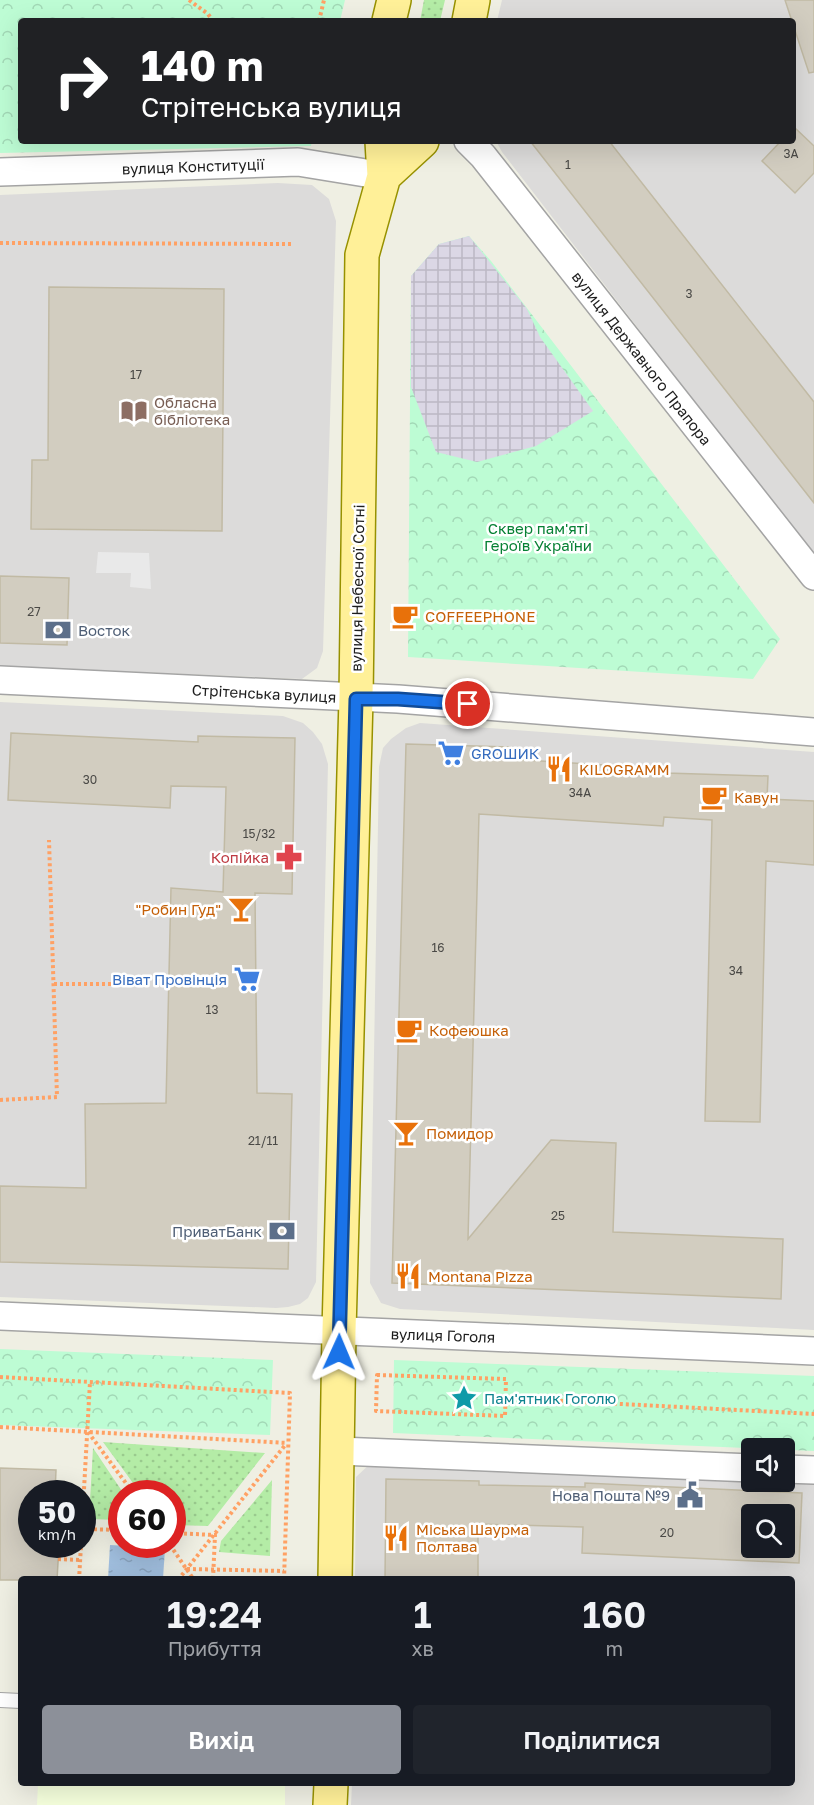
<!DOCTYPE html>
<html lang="uk">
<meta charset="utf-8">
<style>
body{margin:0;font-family:"Golos Text",sans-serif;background:#20242c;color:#f1f3f6;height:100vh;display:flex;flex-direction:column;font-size:22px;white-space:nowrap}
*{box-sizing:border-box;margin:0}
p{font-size:20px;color:#9ea1a6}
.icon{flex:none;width:33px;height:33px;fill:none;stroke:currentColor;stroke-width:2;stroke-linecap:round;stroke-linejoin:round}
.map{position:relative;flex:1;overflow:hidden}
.details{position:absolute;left:18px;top:1576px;width:777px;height:210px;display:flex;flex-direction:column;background:#171b24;border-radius:6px;box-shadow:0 6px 24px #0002}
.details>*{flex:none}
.banner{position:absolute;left:18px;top:18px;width:778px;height:126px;border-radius:6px;box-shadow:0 6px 24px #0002;background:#202124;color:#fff;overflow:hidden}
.controls{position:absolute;left:741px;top:1438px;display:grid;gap:12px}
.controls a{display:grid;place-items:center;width:54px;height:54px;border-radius:6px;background:#171b24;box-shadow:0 6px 24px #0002;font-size:30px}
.speed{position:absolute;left:18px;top:1480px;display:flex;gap:12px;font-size:30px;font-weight:700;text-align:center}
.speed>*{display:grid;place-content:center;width:78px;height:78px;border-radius:50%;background:#171b24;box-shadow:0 6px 24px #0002;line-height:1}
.speed small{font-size:15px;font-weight:400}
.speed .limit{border:9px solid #d22;background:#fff;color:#111}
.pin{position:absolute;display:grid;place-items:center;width:51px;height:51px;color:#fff;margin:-26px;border:3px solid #fff;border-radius:50%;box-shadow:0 2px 6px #0007}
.me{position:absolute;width:66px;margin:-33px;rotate:1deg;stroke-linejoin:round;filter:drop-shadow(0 0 4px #0008)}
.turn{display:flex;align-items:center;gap:21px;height:126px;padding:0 24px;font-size:27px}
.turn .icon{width:78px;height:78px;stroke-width:2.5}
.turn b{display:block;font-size:42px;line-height:51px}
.eta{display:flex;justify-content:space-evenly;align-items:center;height:102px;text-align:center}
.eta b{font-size:36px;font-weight:600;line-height:42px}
.primary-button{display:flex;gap:12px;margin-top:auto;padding:12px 24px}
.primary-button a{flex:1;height:69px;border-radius:6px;background:#8c9099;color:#fff;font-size:24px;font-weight:600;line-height:69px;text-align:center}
.primary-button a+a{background:#20242c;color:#f1f3f6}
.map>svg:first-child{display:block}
</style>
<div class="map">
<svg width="814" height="1805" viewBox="0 0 814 1805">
<defs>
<pattern id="grass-dots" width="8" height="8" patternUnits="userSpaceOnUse" patternTransform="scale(1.5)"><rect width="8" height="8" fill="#b4eca6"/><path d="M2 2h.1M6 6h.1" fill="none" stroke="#9aca8e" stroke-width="1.8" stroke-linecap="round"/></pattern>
<pattern id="park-crowns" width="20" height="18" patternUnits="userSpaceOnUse" patternTransform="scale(1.5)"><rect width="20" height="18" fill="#bdfcd4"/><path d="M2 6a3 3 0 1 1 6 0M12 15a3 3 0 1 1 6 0" fill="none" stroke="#a2d8b6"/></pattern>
<pattern id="plaza-grid" width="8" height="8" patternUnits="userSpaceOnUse" patternTransform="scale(1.5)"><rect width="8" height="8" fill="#dbd7e5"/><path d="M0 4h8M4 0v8" fill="none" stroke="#bcb8c4"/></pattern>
<pattern id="water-ripples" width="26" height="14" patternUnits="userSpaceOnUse" patternTransform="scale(1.5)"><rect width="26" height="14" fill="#a1bfdf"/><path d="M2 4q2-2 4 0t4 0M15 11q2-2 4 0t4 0" fill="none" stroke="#8aa4bf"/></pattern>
</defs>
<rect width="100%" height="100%" fill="#efefe3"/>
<path fill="#dcdbda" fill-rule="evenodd" d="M502,0H814V556L502,152L496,141H794V21H497Z
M278,183L312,185L329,199L336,221L323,651L317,668L302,679L0,666V195Z
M0,702L283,716L303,723L313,732L322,744L328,764L316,1282L308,1298L300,1304L288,1307L276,1308L0,1297Z
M420,723L814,752V1330L400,1309L381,1303L370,1283L379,767L383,748L391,739L406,728Z
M372,1462L751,1473L752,1482H784L814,1476V1805H351L352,1784H792V1580L355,1579L356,1477ZM752,1515H784V1548H752Z"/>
<path fill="#f5ffdc" d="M38,1784H273L274,1785L285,1786V1805H37Z"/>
<path fill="url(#grass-dots)" d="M424,0H445L440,21H420Z
M103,1442L265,1453L208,1526L173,1525L172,1494H141Z
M93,1448L124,1494H122L121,1520L89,1519Z
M272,1480L270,1556L219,1552L221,1541Z"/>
<path fill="url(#park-crowns)" d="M0,0H345L340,21H21V141H312L311,146L0,153Z
M469,236L491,261L780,639L753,679L408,657L411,276L439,244Z
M0,1349L273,1360L270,1435L0,1425Z
M394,1360L814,1376V1451L393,1433Z"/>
<path fill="#e9e9e9" d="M98,552L149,553L151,589L130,587L131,573H96Z"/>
<path fill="url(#plaza-grid)" d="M469,236L527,309L540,337L593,411L536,446L477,462L436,452L411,387V276L439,244Z"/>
<path fill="url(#water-ripples)" d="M110,1545L165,1548L163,1579H108Z"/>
<path fill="#d2cdc0" stroke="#c1baa4" stroke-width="1.5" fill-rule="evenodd" d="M785,0H814V72L809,73Z
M794,127L814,146V173L795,193L762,161L781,141H794Z
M530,141H609L814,402V503Z
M49,287L224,289L222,531L31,529L32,460H48Z
M0,576L69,578L67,645L0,643Z
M11,733L198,742V736L295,738L292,894L255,893L257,1093L292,1094L288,1269L0,1262V1186L86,1188L85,1104L166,1103L171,888L223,892L226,787L171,786L170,808L8,800Z
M406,744L510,747L509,759L667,769L666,773L768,776L767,799L814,801V865L766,861L760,1122L705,1121L712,820L664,817L663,826L479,814L468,1239L551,1140L616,1143L613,1232L783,1239L781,1299L392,1283Z
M0,1468L56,1470L55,1494H32V1545H59L57,1580H0Z
M386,1479L479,1481V1485L585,1487V1483L802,1493L799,1563L582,1553L583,1527L478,1524V1580H385ZM752,1515H784V1548H752Z"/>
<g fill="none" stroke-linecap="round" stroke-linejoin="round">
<g stroke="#a4a4a4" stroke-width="16">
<path id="service" d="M0,1700L21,1701"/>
</g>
<g stroke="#a4a4a4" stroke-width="30">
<path id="minor" d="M468,141L483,156L814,576
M0,172L298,162L384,176
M0,680L398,699L814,732
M0,1316L814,1351
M339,1451L752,1468
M784,1469L814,1470"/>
</g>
<g stroke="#979100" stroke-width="36">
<path id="primary" d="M389,21L394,0
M469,21L473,0
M384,176L422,141
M335,1580L339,1331L356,698L362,255L384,176L382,141
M330,1805L331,1784"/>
</g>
<path stroke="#ffa164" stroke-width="4" stroke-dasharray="3 3" stroke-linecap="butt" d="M189,0L208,14L213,21
M319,21L324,0
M0,243L292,244
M54,984H121
M0,1100L57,1097L49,840
M377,1375L506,1379L505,1416L376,1411Z
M0,1377L290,1393L284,1580
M506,1398L814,1414
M0,1427L287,1443
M88,1432L134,1494
M82,1525L90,1382
M82,1529L122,1530
M172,1533L215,1535L213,1580
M170,1545L194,1580
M58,1559L81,1560
M187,1569L284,1571
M79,1580L81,1545
M178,1580L286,1444"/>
<use href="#service" stroke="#fff" stroke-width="14"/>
<use href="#minor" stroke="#fff" stroke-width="27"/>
<use href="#primary" stroke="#fff098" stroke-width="33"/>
</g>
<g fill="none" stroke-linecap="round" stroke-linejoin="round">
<g stroke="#114b97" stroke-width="15">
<path id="route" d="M339,1352L356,699H398L468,704"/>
</g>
<use href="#route" stroke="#1a73e8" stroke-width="10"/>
</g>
<defs>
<g id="library-bare" transform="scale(2.07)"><path d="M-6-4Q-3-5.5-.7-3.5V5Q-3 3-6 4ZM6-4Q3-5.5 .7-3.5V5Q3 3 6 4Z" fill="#8d6e63" stroke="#fff" stroke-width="2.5" paint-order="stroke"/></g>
<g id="cafe-bare" transform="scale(2.07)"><path d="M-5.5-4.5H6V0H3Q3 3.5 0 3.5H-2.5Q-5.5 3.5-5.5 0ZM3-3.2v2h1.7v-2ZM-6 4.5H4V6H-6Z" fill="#e8710a" stroke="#fff" stroke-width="2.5" paint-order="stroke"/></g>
<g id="bank-bare" transform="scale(2.07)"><path d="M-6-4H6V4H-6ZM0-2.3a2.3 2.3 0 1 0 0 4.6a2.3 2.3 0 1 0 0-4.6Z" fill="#5c6f8a" stroke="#fff" stroke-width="2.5" paint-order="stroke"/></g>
<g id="supermarket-bare" transform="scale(2.07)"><path d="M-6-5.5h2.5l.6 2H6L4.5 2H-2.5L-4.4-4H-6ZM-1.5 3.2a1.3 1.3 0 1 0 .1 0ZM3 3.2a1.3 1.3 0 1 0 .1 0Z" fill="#3f7fe0" stroke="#fff" stroke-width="2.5" paint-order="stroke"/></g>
<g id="restaurant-bare" transform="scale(2.07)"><path d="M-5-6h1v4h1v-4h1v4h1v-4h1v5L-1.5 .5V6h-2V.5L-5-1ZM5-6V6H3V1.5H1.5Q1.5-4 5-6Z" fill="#e8710a" stroke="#fff" stroke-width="2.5" paint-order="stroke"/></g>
<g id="pharmacy-bare" transform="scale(2.07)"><path d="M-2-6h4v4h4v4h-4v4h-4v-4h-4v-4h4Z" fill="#e0444e" stroke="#fff" stroke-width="2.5" paint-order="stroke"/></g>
<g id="bar-bare" transform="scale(2.07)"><path d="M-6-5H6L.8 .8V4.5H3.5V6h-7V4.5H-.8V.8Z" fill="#e8710a" stroke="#fff" stroke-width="2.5" paint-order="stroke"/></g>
<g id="sight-bare" transform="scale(2.07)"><path d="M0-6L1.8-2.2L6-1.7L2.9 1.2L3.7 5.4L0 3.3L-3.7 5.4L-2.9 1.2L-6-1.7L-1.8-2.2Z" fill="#0f9aa8" stroke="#fff" stroke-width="2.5" paint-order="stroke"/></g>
<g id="civic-bare" transform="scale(2.07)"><path d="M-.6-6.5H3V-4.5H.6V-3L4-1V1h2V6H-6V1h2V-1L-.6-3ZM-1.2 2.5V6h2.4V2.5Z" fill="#5c6f8a" stroke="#fff" stroke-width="2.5" paint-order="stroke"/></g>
</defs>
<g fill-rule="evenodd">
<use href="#library-bare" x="134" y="411"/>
<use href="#cafe-bare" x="405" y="616"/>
<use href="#bank-bare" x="58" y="630"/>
<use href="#supermarket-bare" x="451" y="753"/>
<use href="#restaurant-bare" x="559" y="769"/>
<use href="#cafe-bare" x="714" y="797"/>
<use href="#pharmacy-bare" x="289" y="857"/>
<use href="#bar-bare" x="241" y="909"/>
<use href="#supermarket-bare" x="247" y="979"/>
<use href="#cafe-bare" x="409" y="1030"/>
<use href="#bar-bare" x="406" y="1133"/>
<use href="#bank-bare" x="282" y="1231"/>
<use href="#restaurant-bare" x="408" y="1276"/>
<use href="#sight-bare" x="464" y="1398"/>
<use href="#civic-bare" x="690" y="1495"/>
<use href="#restaurant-bare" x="396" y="1538"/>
</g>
<g text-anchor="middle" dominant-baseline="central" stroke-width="5" stroke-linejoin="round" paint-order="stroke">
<g font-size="12" fill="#4a4946">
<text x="791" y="153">3А</text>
<text x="568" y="164">1</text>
<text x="689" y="293">3</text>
<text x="136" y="374">17</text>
<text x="34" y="611">27</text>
<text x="90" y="779">30</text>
<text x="580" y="792">34А</text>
<text x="259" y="833">15/32</text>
<text x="438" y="947">16</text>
<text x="736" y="970">34</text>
<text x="212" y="1009">13</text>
<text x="263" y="1140">21/11</text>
<text x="558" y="1215">25</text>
<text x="667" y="1532">20</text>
</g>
<g font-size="15" fill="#1d1d1d" stroke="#fff">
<text transform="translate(193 166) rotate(-2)">вулиця Конституції</text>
<text transform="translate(642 358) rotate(52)">вулиця Державного Прапора</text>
<text transform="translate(357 588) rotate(-89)">вулиця Небесної Сотні</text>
<text transform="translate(264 693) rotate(3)">Стрітенська вулиця</text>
<text transform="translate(443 1335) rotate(2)">вулиця Гоголя</text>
</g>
<g font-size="15" fill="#785e54" stroke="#fff" text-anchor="start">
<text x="154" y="402">Обласна<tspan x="154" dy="17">бібліотека</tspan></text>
</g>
<g font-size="15" fill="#068134" stroke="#fff">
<text x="538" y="528">Сквер пам'яті<tspan x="538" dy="17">Героїв України</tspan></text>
</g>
<g font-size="15" fill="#c56008" stroke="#fff" text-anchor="start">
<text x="425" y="616">COFFEEPHONE</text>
<text x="579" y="769">KILOGRAMM</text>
<text x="734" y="797">Кавун</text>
<text x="221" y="909" text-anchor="end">"Робин Гуд"</text>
<text x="429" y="1030">Кофеюшка</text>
<text x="426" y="1133">Помидор</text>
<text x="428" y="1276">Montana Pizza</text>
<text x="416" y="1529">Міська Шаурма<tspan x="416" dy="17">Полтава</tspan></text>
</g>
<g font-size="15" fill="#4e5e75" stroke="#fff" text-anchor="end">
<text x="78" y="630" text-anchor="start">Восток</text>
<text x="262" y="1231">ПриватБанк</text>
<text x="670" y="1495">Нова Пошта №9</text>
</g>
<g font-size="15" fill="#366cbe" stroke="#fff" text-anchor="start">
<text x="471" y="753">GROШИК</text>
<text x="227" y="979" text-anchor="end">Віват Провінція</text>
</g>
<g font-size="15" fill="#be3a42" stroke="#fff" text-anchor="end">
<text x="269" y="857">Копійка</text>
</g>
<g font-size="15" fill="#0d838f" stroke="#fff" text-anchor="start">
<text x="484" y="1398">Пам'ятник Гоголю</text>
</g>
</g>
</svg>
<div class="controls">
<a><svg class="icon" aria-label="sound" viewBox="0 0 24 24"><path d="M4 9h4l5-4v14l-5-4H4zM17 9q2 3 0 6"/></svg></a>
<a><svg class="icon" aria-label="search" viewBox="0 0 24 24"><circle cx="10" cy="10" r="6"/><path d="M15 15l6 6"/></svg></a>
</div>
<div class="speed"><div>50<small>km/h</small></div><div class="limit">60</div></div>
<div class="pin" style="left:468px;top:704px;background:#d93025"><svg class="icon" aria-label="arrive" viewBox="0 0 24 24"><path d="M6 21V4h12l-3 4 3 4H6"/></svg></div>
<svg class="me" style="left:339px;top:1352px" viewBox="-20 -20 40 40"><path d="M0-17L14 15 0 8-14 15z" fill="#1a73e8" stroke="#fff" stroke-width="4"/></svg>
<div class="banner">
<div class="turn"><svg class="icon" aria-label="right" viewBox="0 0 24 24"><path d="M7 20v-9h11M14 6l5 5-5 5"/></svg><div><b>140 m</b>Стрітенська вулиця</div></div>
</div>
<section class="details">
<div class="eta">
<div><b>19:24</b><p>Прибуття</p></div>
<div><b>1</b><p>хв</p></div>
<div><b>160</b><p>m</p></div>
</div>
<div class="primary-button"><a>Вихід</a><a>Поділитися</a></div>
</section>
</div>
